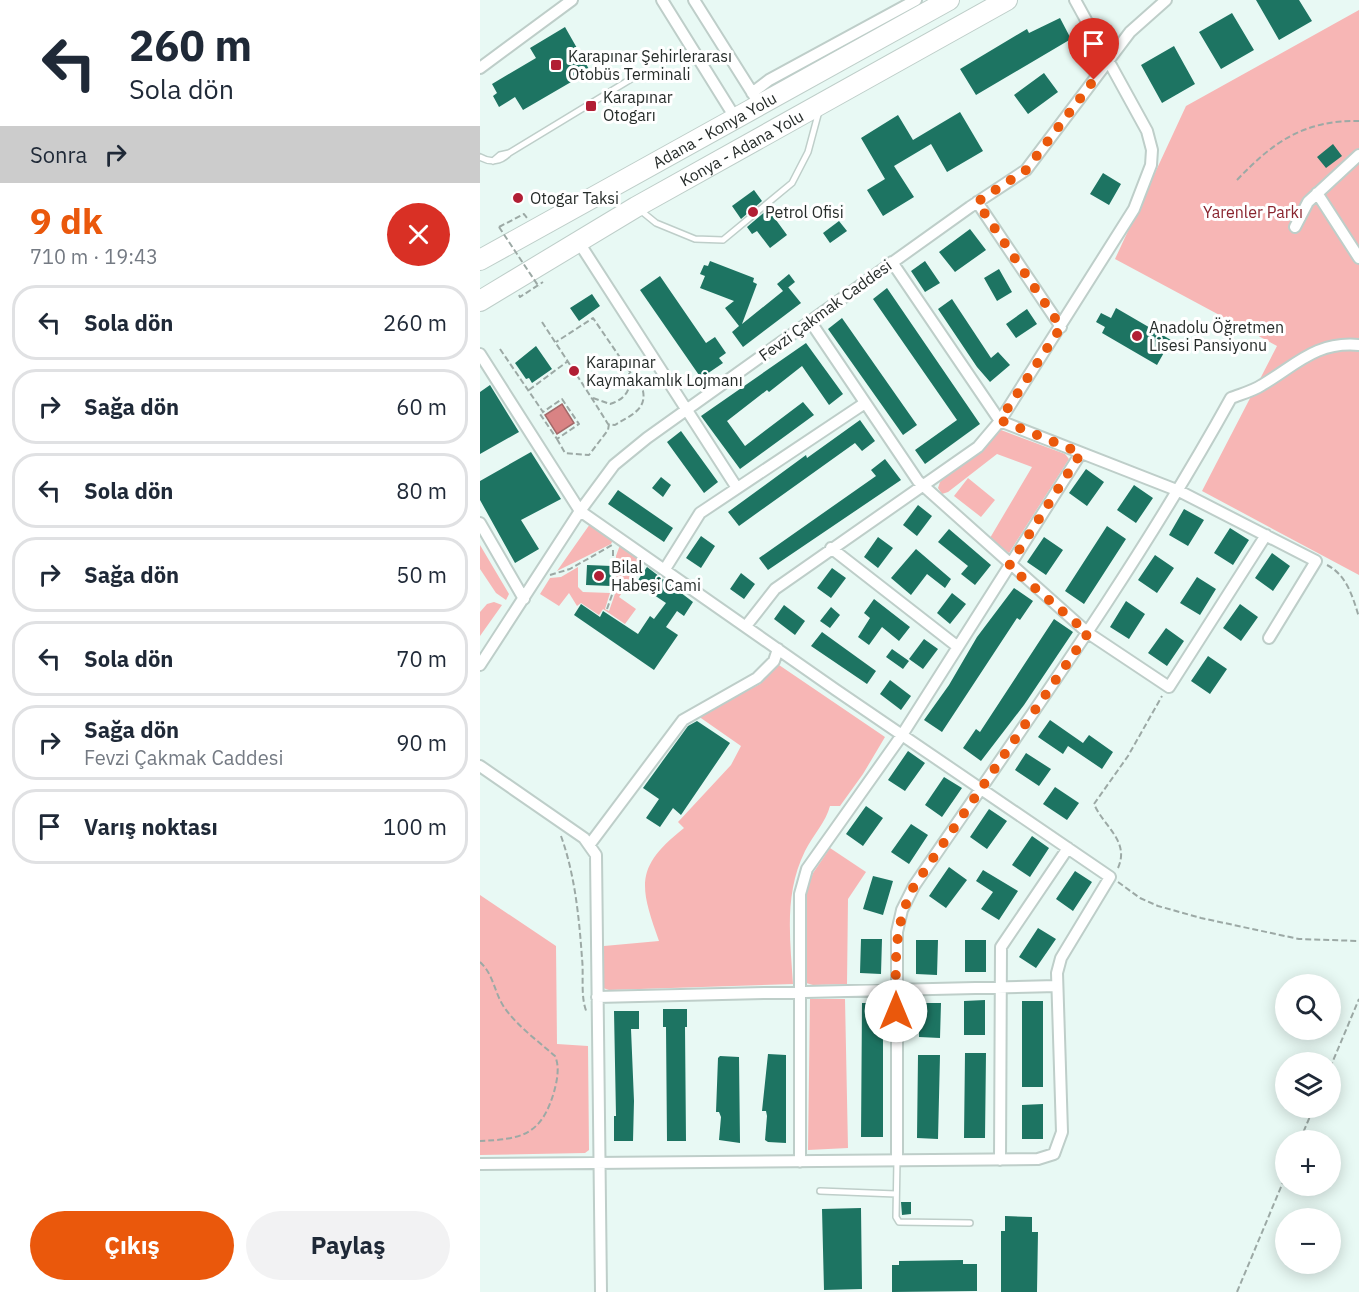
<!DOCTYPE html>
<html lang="tr">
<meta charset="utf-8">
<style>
body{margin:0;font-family:"IBM Plex Sans",sans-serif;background:#f2f2f3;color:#1f2937;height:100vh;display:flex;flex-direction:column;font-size:22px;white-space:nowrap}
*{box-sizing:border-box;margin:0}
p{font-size:20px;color:#747a83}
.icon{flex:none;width:33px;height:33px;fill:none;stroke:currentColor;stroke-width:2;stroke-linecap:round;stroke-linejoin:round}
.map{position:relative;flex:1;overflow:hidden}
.drawer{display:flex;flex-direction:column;background:#fff;width:480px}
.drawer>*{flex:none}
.top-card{background:#fff;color:#1f2937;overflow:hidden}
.buttons{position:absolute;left:795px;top:974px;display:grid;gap:12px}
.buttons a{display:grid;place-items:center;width:66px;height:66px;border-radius:50%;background:#fff;box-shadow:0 3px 15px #0003;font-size:30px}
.pin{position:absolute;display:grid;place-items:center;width:51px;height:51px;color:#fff;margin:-62px -26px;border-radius:50% 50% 50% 0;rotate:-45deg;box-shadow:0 0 6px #0007}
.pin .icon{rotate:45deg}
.me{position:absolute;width:66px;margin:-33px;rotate:0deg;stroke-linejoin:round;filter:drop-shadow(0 0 4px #0008)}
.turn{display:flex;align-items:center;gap:21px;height:126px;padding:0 30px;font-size:27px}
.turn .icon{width:78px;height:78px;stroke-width:2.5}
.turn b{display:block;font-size:42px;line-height:51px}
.then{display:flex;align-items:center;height:57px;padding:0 30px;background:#0003;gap:12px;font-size:22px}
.round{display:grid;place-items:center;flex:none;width:63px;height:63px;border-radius:32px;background:#f2f2f3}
.summary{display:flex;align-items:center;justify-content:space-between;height:102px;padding:0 30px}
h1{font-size:36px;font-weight:700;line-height:45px;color:#ea580c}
.primary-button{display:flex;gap:12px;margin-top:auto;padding:12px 30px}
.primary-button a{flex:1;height:69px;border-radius:36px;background:#ea580c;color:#fff;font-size:24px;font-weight:700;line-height:69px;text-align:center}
.primary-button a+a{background:#f2f2f3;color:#1f2937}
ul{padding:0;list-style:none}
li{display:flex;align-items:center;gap:18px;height:75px;margin:0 12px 9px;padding:0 18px;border:3px solid #e0e1e3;border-radius:24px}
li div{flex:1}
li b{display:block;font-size:22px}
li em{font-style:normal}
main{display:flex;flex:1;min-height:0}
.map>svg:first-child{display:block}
</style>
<main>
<section class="drawer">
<div class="top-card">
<div class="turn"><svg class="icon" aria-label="left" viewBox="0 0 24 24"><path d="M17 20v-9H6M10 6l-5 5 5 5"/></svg><div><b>260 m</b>Sola dön</div></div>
<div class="then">Sonra<svg class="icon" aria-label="right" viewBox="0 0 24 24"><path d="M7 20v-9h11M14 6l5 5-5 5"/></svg></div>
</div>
<div class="summary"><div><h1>9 dk</h1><p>710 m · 19:43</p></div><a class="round" style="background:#d93025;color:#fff"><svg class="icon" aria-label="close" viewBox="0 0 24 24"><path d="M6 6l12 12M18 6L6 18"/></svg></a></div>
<ul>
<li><svg class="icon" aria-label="left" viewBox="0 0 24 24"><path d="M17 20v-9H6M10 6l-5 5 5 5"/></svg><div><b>Sola dön</b></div><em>260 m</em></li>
<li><svg class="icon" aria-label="right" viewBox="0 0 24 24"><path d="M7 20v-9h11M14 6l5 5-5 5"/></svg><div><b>Sağa dön</b></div><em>60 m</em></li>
<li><svg class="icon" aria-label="left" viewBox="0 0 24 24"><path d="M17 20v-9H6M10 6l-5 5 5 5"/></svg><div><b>Sola dön</b></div><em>80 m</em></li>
<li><svg class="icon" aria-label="right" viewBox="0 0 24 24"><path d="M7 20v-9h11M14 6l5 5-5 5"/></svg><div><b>Sağa dön</b></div><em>50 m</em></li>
<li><svg class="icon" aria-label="left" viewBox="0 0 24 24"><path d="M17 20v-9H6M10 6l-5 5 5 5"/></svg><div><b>Sola dön</b></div><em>70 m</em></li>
<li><svg class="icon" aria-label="right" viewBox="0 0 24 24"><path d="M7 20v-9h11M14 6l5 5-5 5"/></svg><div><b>Sağa dön</b><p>Fevzi Çakmak Caddesi</p></div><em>90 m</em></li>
<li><svg class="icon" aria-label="arrive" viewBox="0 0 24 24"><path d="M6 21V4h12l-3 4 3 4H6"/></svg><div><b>Varış noktası</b></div><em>100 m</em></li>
</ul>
<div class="primary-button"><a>Çıkış</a><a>Paylaş</a></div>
</section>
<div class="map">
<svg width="879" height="1292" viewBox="0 0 879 1292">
<rect width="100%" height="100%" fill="#e8f9f4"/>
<path fill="#f7b6b5" d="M879,10V575L722,491L797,346L635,259L706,106Z
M521,430L585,454L589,459L529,553L510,538L552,467L517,454L468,492L462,494L458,488L460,482Z
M488,478L515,500L501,517L474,496Z
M110,524L133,540L131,544L77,571Z
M0,545L29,594L26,600L16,593L0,569Z
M140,545L164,562L139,597L156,609L145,624L123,609L119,615L101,603L97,606L89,593L79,606L60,594L70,578L81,577L98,567V587L103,592L130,593L125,609L129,611L137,588L136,556Z
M14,602L22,605L0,636V612L7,604Z
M299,665L405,737L383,774L360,806H350C346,822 333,835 325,851C304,894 310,937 313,984L129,990L123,988L124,946L179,941C159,885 155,867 204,828L198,822L251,765L261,746L218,716L280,684Z
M350,848L386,872L368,899L367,984L333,985L326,983L325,895L333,873Z
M0,895L76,946L77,1044L108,1046L109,1150L105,1153L0,1155Z
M330,999H365L368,1148L328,1150Z"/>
<path fill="#d98384" stroke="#a36969" stroke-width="1.5" d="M82,404L94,423L77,434L65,415Z"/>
<path fill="#1d7462" d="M776,0H819L832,21L799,40Z
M752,13L774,50L741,69L719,32Z
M580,18L591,39L496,95L480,69L547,29L549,33Z
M85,27L110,71L43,110L35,97L19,107L13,96L17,93L12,84L56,58L50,48Z
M694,46L715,84L682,103L661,65Z
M564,73L578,92L548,114L534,95Z
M480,112L503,151L467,172L451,144L414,166L434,197L403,216L387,190L405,179L381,138L418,115L433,140Z
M853,144L862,156L846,168L837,157Z
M623,173L641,184L629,205L610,194Z
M274,190L282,201L261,219L252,206Z
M288,209L307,235L290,248L277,231L272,234L267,227Z
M359,221L367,231L350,243L343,233Z
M490,229L506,250L475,272L459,252Z
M230,261L274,278L273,282L277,284L262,324L303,291L297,284L309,274L315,282L305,290L308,287L321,303L263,347L252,332L259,326L245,308L254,301L220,288L225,276L220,274L224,265L228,266Z
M445,261L460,283L445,292L431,271Z
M519,269L532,292L517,301L504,278Z
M180,276L226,343L235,337L246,353L239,358L243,363L221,378L160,290Z
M407,288L500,424L445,464L435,450L477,420L393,299Z
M112,294L120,306L99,321L90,308Z
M472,299L511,358L518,352L530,365L510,382L497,367L458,309Z
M636,308L691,340L677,365L622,333L625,327L616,322L621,313L631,318Z
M547,309L557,324L536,338L526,324Z
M362,318L437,425L423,435L348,329Z
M326,343L363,394L349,405L322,366L289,392L287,390L247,421L265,446L323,402L334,415L260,469L221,416Z
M56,346L72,369L52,383L49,378L46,379L35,363Z
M10,385L39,432L0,454V392Z
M380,420L395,441L382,451L375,443L259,526L248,512L326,455L327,458Z
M201,431L238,482L224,493L187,442Z
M51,452L81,499L41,520L59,549L35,563L0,500V481Z
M405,459L421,480L288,570L279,558L396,476L391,470Z
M606,469L624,482L607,506L589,493Z
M181,477L191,485L183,497L172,488Z
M654,485L673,498L656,523L637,510Z
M138,490L193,528L184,542L128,504Z
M438,505L452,516L437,536L423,525Z
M704,509L724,520L708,546L689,535Z
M627,526L646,539L604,604L585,591Z
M750,528L769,540L753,565L734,553Z
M469,529L511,565L495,585L481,574L488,566L458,542Z
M221,536L235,546L221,568L206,558Z
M398,537L413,548L398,568L384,557Z
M564,537L583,550L566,575L547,562Z
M436,549L471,579L465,588L447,574L431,595L411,578Z
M792,553L810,566L793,591L775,578Z
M675,555L694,568L677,593L658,580Z
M107,565L132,566L131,586L106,585Z
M167,567L213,602L204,616L197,611L186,627L198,635L174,670L94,615L101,604L120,617L123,611L158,634L170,616L174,619L186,603L156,583Z
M352,568L366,578L351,598L337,588Z
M261,573L275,584L264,599L250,589Z
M717,577L736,589L720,615L700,603Z
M534,588L553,601L540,620L537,618L462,732L444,720L469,685L497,637Z
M472,593L486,604L470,624L457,613Z
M394,599L430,627L419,641L402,627L389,645L378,637L390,618L384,613Z
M646,601L665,614L649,639L630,627Z
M760,604L778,617L761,641L743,628Z
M304,605L325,621L315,635L294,619Z
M351,607L360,615L350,628L340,621Z
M574,619L593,632L544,705L501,761L483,748L496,729L500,732Z
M686,628L704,641L687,666L668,653Z
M342,632L396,671L387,684L331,646Z
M444,639L458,649L443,669L429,659Z
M412,649L429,661L423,669L406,657Z
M728,656L747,669L730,694L711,681Z
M410,680L431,696L421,710L400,694Z
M570,720L603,743L609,735L633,752L622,769L588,746L583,754L558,737Z
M217,721L250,743L201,815L193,808L180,827L166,818L179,799L163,788L208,726Z
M428,751L445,763L425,791L408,780Z
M546,753L571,769L559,786L535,770Z
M464,777L482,788L462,817L445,805Z
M575,787L599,803L587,820L563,804Z
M386,806L403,818L383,846L366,834Z
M509,809L527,821L507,849L490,837Z
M431,824L448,835L429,864L411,852Z
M552,836L569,848L550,877L532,865Z
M469,867L487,880L466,908L449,896Z
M503,870L538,891L519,920L501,909L513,892L496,881Z
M595,871L612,882L593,911L576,899Z
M393,876L413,881L403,915L383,909Z
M558,928L576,939L556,968L539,957Z
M381,939H402L401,974L380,973Z
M436,940H458L457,975L436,974Z
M485,940H506V972H485Z
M505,1000V1035H484V1001Z
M542,1001H563V1087H542Z
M382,1003H403V1137H381Z
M439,1003H461L460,1038L439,1037Z
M183,1009H207V1027H205L206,1141H187L186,1027H183Z
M134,1011H159V1029H151L154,1101L153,1141H134V1116H136Z
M485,1053H506L505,1138H484Z
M288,1054L306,1055V1143L288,1142L285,1140L287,1116L286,1111H282Z
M438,1055H460L458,1139L437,1138Z
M240,1056L259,1057L260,1143L239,1140L241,1117L239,1112H236L238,1058Z
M563,1104V1139H542V1105Z
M421,1202H431V1214L422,1215Z
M381,1208L382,1289L344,1290L342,1209Z
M525,1216L552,1217V1232H558L557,1292H521V1231H525Z
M483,1260V1264H497V1291L412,1292V1265H419V1261Z"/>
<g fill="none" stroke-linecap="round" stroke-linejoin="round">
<g stroke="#becec9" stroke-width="8">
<path id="lane" d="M29,153L151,79
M0,157C10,163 21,162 29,153L20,155L13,161
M160,210L176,223L215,239L243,240L312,183L328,152L339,111
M417,1160L416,1217L419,1222L490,1223
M340,1191L416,1194"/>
</g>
<g stroke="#becec9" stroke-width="14">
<path id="street" d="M182,0L256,119
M214,0L275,97
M0,68L92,0
M272,93L289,80L436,0
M837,193L879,258
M497,202L581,327
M815,227L828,202L879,155
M98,241L257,488
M412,262L520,421L699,491L836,561L789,638
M330,321L438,481L608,633L689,687L786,535
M0,354L100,511L356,690L630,877L581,958L577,973L582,1132L574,1154L558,1159L0,1164
M0,523L44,599
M351,548L478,647
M185,569L220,513L385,403
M266,626L295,589L498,447L520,421L654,209L671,165L672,150L667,131L595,0
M0,665L100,511L134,465L167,438L490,207L546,170L650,32L686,0
M0,766L104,838L116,855L121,1292
M110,844L203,720L277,678L294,661L298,649
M117,997L577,986
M417,1160V932L422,910L434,886C544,725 657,568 751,398C761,394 773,391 782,385C816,365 836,341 879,345
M520,1160L521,947L588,848
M320,1162V894L327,869L422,735L601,453"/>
</g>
<g stroke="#becec9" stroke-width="22">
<g id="highway">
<path id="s1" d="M0,260L469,0"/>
<path id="s2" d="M0,301L156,207L527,0"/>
</g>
</g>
<path stroke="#9ca9a5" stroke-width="2" stroke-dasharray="6 3" stroke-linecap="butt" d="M757,180C793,142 824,120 879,121
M19,227L44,214L47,218
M39,295L40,297L63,282
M62,322C84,356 107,390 128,424L135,425C149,416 167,410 163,391L113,318L76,342
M20,349L63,412L82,399L99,424L77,439L60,414L63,412
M49,390L88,361
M113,398L130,404C146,399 152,389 149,373
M77,439L85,453L109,455L128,430L129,424
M847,565C867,575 873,598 879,617
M70,575L90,569L132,545
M127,609L133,592V548
M81,836C95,875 99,917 102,958C104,976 100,997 107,1013
M638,868C650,841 624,827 614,804L648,756L682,696
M638,882L660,898L678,906L721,918L819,939L879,941
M0,962C14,975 14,992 24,1007C37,1026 58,1041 75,1056C80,1067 77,1081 74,1092C61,1136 41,1139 0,1141
M850,1068L879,999
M820,1140L834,1107
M757,1292L806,1175"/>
<use href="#lane" stroke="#fff" stroke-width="5"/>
<use href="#street" stroke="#fff" stroke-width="10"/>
<use href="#highway" stroke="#fff" stroke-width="20"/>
<path stroke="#9ca9a5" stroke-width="2" stroke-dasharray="6 3" stroke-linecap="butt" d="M19,227L59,287"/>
</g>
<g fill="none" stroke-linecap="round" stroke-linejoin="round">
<path stroke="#ea580c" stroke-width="10" stroke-dasharray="0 18" d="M416,1011C416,964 412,929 434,886L608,633L529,566L601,453L520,420L581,327L497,202L546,170L614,80"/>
</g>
<g fill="#b11e34" stroke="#fff" stroke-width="2">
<rect x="70" y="59" width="12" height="12" rx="3"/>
<rect x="105" y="100" width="12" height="12" rx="3"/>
<circle cx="38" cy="198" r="6"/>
<circle cx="273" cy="212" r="6"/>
<circle cx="657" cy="336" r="6"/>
<circle cx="94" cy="371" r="6"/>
<circle cx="119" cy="576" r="6"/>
</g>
<g text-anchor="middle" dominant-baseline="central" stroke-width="6" stroke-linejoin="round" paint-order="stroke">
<g font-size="16" fill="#262c2a" stroke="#fff" text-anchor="start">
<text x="88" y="56">Karapınar Şehirlerarası<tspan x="88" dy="18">Otobüs Terminali</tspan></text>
<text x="123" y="97">Karapınar<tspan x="123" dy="18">Otogarı</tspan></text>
<text x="50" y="198">Otogar Taksi</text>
<text x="285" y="212">Petrol Ofisi</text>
<text x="669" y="327">Anadolu Öğretmen<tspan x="669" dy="18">Lisesi Pansiyonu</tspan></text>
<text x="106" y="362">Karapınar<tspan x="106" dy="18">Kaymakamlık Lojmanı</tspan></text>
<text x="131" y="567">Bilal<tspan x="131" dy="18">Habeşi Cami</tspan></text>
</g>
<g font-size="16" fill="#262c2a" stroke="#fff">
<text stroke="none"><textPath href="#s1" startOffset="268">Adana - Konya Yolu</textPath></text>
<text stroke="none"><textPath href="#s2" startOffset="303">Konya - Adana Yolu</textPath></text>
<text transform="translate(345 310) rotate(-36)">Fevzi Çakmak Caddesi</text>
</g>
<g font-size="16" fill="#89242e" stroke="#fff">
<text x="773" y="212">Yarenler Parkı</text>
</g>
</g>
</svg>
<div class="buttons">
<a><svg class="icon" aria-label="search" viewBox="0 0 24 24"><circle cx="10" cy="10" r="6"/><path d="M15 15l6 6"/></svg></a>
<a><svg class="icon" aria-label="layers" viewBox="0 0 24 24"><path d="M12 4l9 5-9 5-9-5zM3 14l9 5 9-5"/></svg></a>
<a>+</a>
<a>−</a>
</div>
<div class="pin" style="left:614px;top:80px;background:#d93025"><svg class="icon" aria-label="arrive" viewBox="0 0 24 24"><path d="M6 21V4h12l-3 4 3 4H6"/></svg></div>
<svg class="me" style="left:416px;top:1011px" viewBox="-20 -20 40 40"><circle r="19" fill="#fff"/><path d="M0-13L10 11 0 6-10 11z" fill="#ea580c"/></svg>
</div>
</main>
